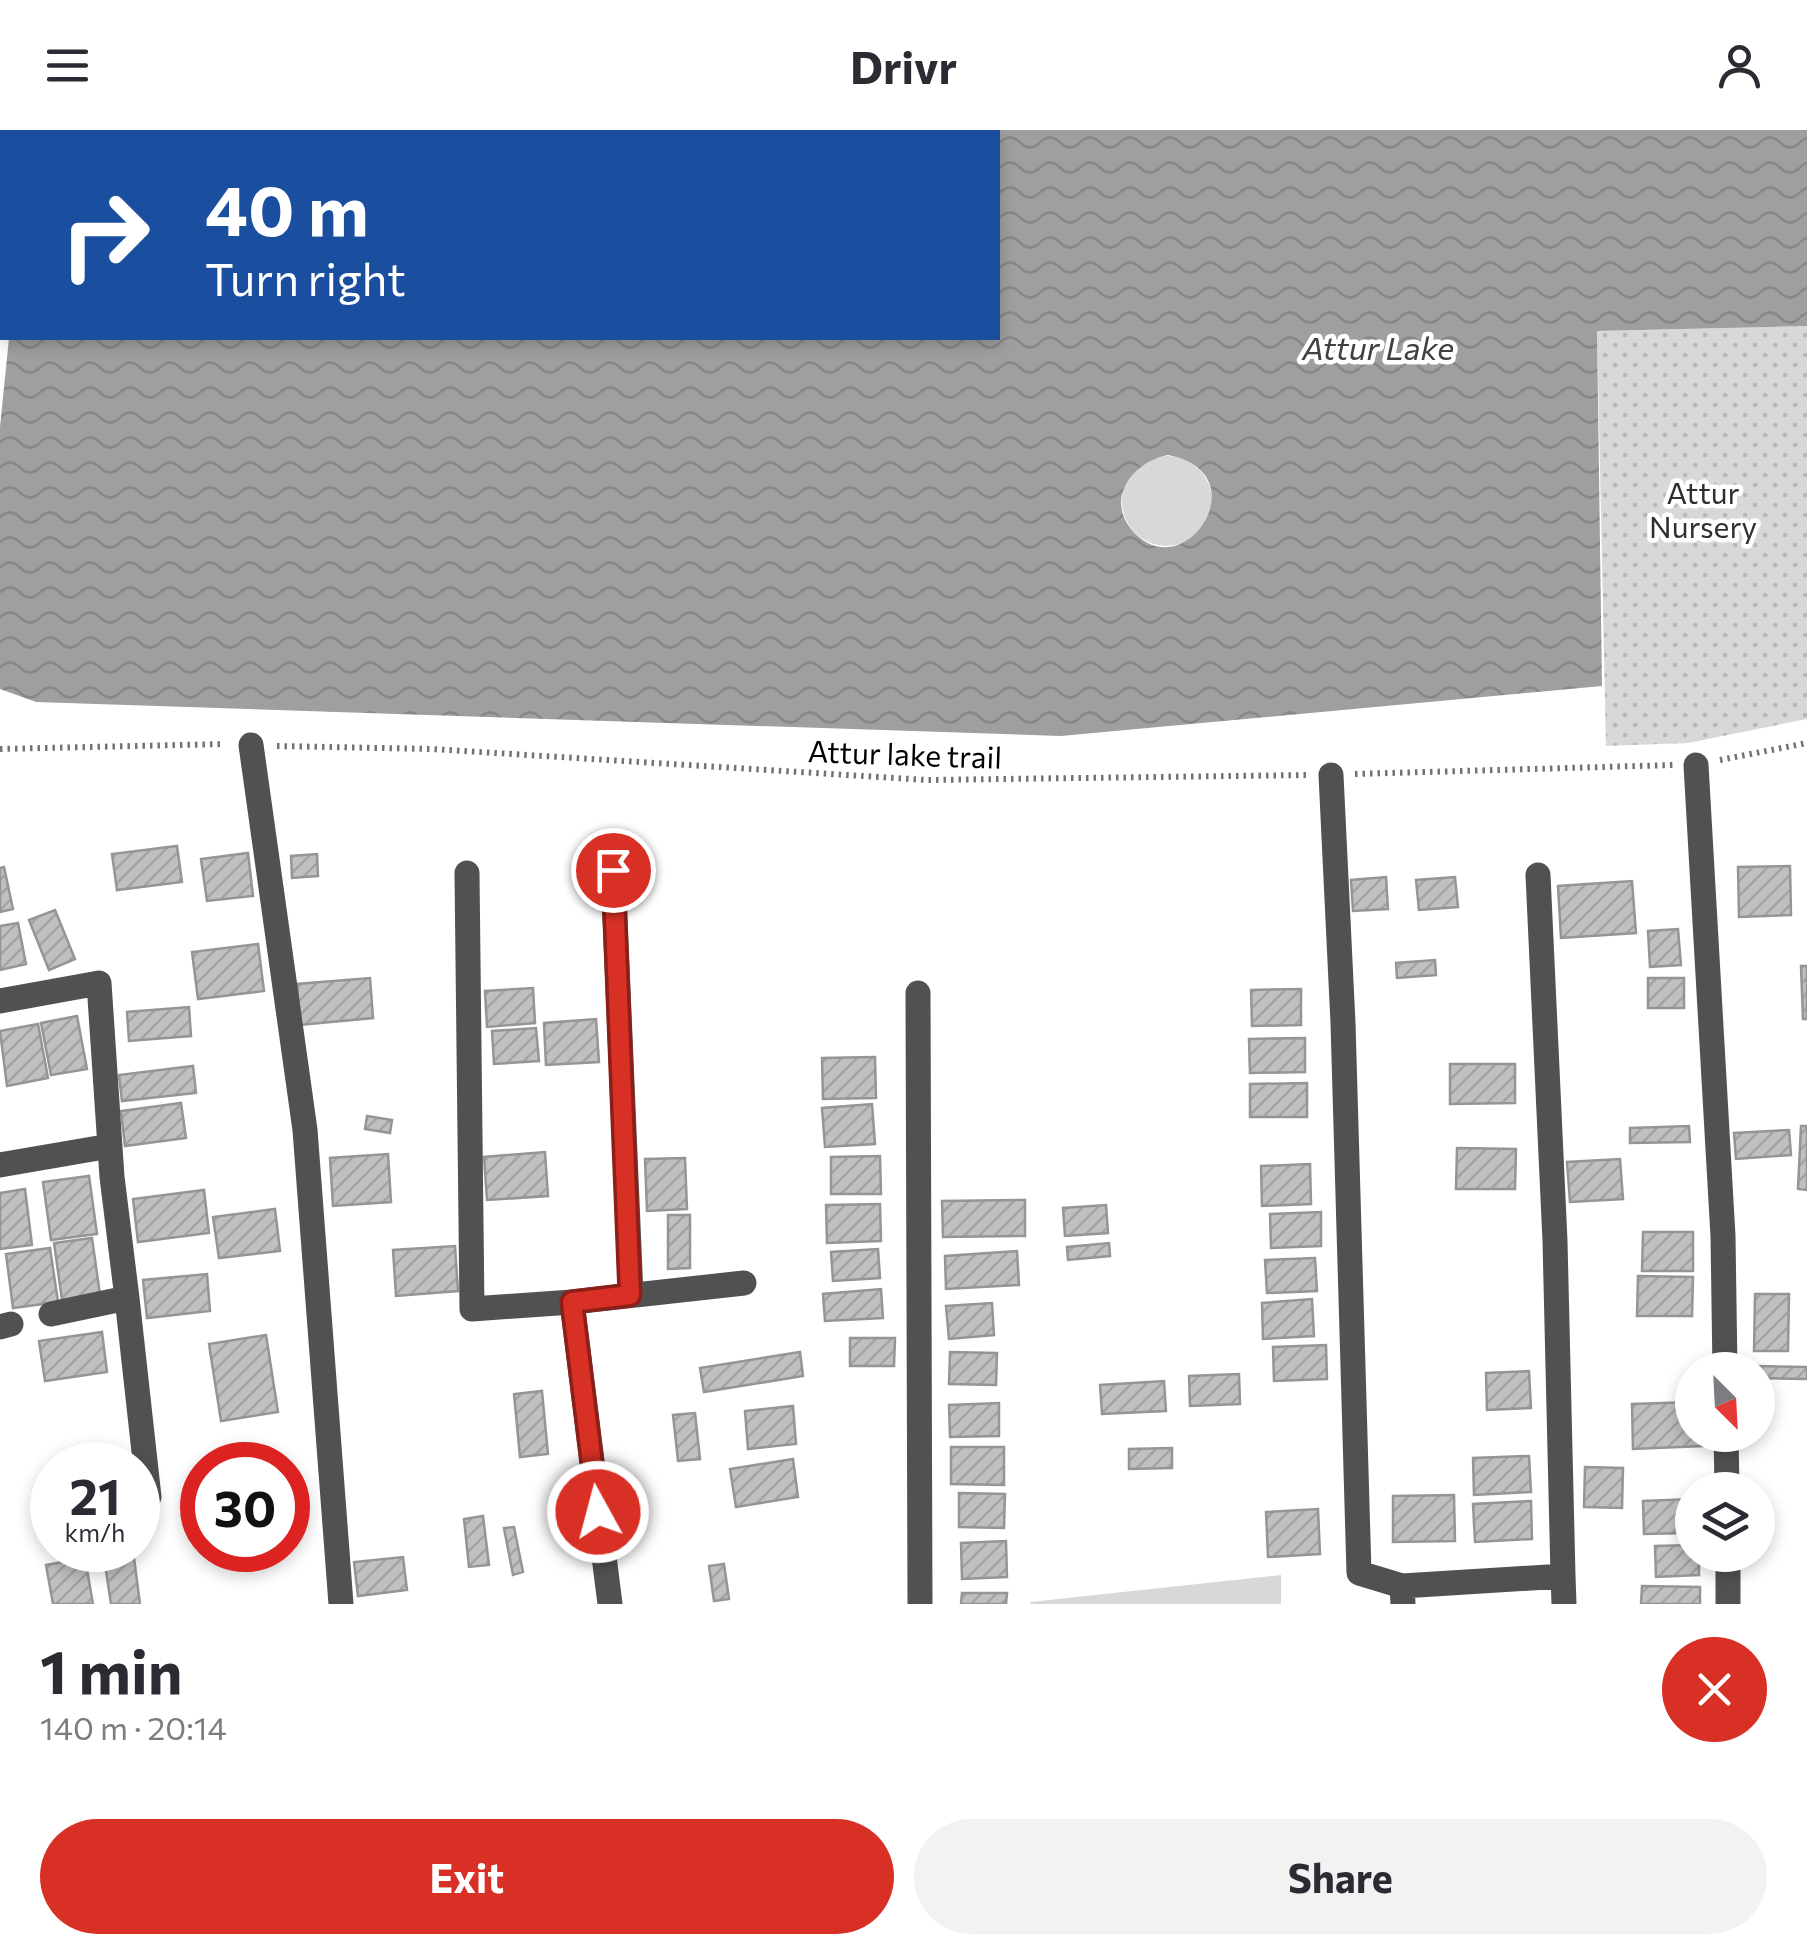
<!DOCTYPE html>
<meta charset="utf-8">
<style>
body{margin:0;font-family:Commissioner,sans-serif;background:#f2f2f3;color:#2b2b33;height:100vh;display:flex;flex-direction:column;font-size:38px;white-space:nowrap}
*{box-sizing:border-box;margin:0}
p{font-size:32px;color:#7c7c81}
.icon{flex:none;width:55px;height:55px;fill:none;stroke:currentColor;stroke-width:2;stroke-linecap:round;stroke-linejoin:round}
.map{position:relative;height:1474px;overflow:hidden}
.drawer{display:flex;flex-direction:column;background:#fff;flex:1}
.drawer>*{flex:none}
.hud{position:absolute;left:0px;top:0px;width:1000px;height:210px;box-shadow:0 5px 15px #0003;background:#1a4fa0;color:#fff;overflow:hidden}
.needle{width:65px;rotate:156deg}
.buttons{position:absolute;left:1675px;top:1222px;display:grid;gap:20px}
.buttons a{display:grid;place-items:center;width:100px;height:100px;border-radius:50%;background:#fff;box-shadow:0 5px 15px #0003;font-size:50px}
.speed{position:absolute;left:30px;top:1312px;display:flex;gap:20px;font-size:50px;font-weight:700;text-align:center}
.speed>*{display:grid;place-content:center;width:130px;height:130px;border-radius:50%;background:#fff;box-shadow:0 5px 15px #0003;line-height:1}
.speed small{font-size:25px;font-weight:400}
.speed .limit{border:15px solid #d22;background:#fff;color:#111}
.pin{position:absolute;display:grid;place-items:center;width:85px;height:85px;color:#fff;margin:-42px;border:5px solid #fff;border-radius:50%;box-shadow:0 2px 10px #0007}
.me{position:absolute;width:110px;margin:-55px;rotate:353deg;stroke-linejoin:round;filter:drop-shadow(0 0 8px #0008)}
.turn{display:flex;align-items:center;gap:35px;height:210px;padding:0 40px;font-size:45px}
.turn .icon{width:130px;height:130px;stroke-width:2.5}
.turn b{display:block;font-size:70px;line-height:85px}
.round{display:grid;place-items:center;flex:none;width:105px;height:105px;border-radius:52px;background:#f2f2f3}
.summary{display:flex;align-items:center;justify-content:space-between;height:170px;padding:0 40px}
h1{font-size:60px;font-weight:700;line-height:75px}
.primary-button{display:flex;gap:20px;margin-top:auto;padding:20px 40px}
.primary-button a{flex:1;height:115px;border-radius:60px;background:#d93025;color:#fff;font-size:40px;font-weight:700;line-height:115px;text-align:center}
.primary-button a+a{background:#f2f2f3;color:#2b2b33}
header{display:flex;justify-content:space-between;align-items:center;height:130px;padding:0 40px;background:#fff;font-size:45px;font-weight:700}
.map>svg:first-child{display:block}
</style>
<header><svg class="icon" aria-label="menu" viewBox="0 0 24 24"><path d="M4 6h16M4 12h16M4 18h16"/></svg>Drivr<svg class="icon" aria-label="person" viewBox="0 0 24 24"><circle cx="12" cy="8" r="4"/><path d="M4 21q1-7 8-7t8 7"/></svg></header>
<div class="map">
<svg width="1807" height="1474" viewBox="0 0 1807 1474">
<defs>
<pattern id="park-dots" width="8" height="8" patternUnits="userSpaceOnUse" patternTransform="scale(2.5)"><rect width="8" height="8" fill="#d8d8d8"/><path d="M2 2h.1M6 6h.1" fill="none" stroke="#b8b8b8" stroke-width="1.8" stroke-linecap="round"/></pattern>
<pattern id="water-waves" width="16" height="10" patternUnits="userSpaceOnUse" patternTransform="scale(2.5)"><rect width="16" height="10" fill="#9f9f9f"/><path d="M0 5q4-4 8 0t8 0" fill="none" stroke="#878787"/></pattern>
<pattern id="building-hatch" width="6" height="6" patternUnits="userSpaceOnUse" patternTransform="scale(2.5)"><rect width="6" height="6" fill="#c0c0c0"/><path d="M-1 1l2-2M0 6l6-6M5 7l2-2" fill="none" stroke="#a3a3a3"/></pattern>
</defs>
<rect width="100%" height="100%" fill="#fff"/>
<path fill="#d8d8d8" d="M1122 371a45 45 0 1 1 90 0a45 45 0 1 1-90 0Z
M1281,1445V1474H1031L1030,1472Z"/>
<path fill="url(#park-dots)" d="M1807,196V589L1688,613L1606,616L1597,201Z"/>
<path fill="url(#water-waves)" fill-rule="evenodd" d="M29,0H1807V196L1597,201L1602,556L1061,606L36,572L0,559V297L9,208H998V2ZM1168,325C1262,343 1183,462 1131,399C1105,366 1135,331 1168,325Z"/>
<path fill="url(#building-hatch)" stroke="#959595" stroke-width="2.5" d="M177,716L182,752L117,760L112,724Z
M248,723L253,766L207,771L201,729Z
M317,724L318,746L292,748L291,726Z
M1790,736L1791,785L1739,787L1738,737Z
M4,737L13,779L0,782V738Z
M1386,747L1388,779L1353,781L1351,750Z
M1455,747L1458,777L1419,780L1416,750Z
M1632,751L1636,803L1561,808L1558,756Z
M55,780L75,829L49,840L29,790Z
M18,793L26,834L0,840V796Z
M1678,799L1681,835L1650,837L1648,801Z
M258,814L264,861L198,869L192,822Z
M1435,830L1436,845L1397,848L1396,833Z
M1801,836H1807V889H1803Z
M370,848L373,888L300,895L297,854Z
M1648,848H1684V878H1648Z
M533,858L535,893L487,897L485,861Z
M1301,859V895L1252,896L1251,860Z
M189,877L191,906L129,911L127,882Z
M77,886L87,939L51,945L41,893Z
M596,889L599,932L546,935L544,893Z
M38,894L48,948L7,956L0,901Z
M536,898L539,931L494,934L492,901Z
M1305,908V942L1250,943L1249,909Z
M875,927L876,968L823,969L822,928Z
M1450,934H1515V973L1450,974Z
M193,936L196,963L122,971L119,945Z
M1307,953V987H1250V954Z
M181,973L186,1008L125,1016L121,981Z
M872,974L875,1014L825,1017L822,978Z
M367,986L392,990L390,1003L365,999Z
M1689,996L1690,1012L1630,1013V998Z
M1801,996H1807V1060L1798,1059Z
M1789,1000L1791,1025L1736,1029L1734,1003Z
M1457,1018L1516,1019L1515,1059H1456Z
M545,1022L548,1066L487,1070L484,1027Z
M388,1024L391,1072L333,1076L330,1028Z
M880,1026L881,1064H831V1027Z
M685,1028L687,1079L647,1081L645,1029Z
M1620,1029L1623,1069L1570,1072L1567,1032Z
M1310,1034L1311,1074L1262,1076L1261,1036Z
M89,1046L97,1104L51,1110L43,1052Z
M25,1059L32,1115L0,1119V1063Z
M204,1060L209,1103L138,1112L133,1069Z
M1025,1070V1106L943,1107L942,1071Z
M880,1074L881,1111L827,1113L826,1075Z
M1106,1075L1108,1103L1065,1106L1063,1078Z
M275,1079L280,1121L219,1128L213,1087Z
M1321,1082V1116L1271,1118L1270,1084Z
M668,1085H690V1138L668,1139Z
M1643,1102H1693V1141H1642Z
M92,1108L100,1165L62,1170L54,1113Z
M1109,1113L1110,1126L1068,1130L1067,1117Z
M455,1116L458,1161L396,1166L393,1120Z
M50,1118L58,1172L13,1178L6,1124Z
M878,1119L880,1148L833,1151L831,1122Z
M1017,1121L1019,1155L946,1159L945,1126Z
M1315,1128L1317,1161L1267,1163L1265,1130Z
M207,1144L210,1181L147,1188L143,1150Z
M1638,1146L1693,1147L1692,1186H1637Z
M881,1159L883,1188L825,1191L823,1164Z
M1755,1164H1789L1788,1221H1754Z
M1312,1169L1314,1206L1263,1209L1262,1173Z
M992,1173L994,1205L949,1209L946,1176Z
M102,1202L107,1242L45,1251L39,1211Z
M266,1205L278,1282L221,1291L209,1214Z
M850,1208H895L894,1236H850Z
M1326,1215L1327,1249L1274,1251L1273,1217Z
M800,1222L803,1246L704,1262L700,1238Z
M950,1222L997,1223L996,1255L949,1254Z
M1756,1236L1807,1237V1249L1758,1248Z
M1529,1241L1531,1278L1487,1280L1486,1243Z
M1239,1244L1240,1274L1190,1276L1189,1246Z
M1164,1251L1166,1281L1102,1284L1100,1255Z
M542,1261L548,1324L520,1327L514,1264Z
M1692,1272V1305H1702L1703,1316L1633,1319L1632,1274Z
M999,1273V1306L950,1307L949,1275Z
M793,1276L796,1314L748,1319L745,1281Z
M695,1283L700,1329L678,1331L673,1285Z
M951,1317H1004V1355L951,1354Z
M1172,1318V1338L1129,1339V1319Z
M1529,1326L1531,1362L1474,1365L1473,1328Z
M793,1329L798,1367L736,1377L730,1339Z
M1585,1337L1623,1338L1622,1378L1584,1377Z
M291,1340L296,1378L288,1380V1341Z
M959,1363L1005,1364L1004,1398L959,1397Z
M1454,1365L1455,1411L1393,1412V1366Z
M1692,1369V1403L1644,1404L1643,1371Z
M1531,1371L1532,1409L1475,1412L1473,1374Z
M1318,1379L1320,1424L1268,1427L1266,1382Z
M483,1386L489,1435L469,1437L464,1389Z
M514,1397L523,1442L513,1445L504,1398Z
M1006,1411L1007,1447L962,1449L961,1413Z
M1692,1415V1425H1699V1445L1656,1447L1655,1416Z
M133,1420L140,1474H111L103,1421Z
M403,1427L407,1460L358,1466L354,1432Z
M85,1428L93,1474H53L46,1435Z
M724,1434L729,1469L714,1471L709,1436Z
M1642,1456L1700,1457V1474H1641Z
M962,1463H1007L1006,1474H961Z"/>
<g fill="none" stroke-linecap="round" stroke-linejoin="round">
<path stroke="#737373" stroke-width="6" stroke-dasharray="2.5 5" stroke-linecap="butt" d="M0,20L2,4
M277,616L432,619L927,650L1308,645
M0,619L224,614
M1720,630L1807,613
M1355,644L1673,635"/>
<path stroke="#515151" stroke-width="25" d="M251,615L305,1000L341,1474
M1696,635L1723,1106L1725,1240
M1331,645L1343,893L1359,1443L1402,1456
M613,741L631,1165
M467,743L472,1179L572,1172L744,1153
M1538,745L1555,1111L1563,1446
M918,863L920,1474
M0,871L99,853L112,1047L127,1168L51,1184
M0,1035L110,1016
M127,1168L149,1367
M572,1172L610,1474
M0,1197L11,1194
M1726,1305L1727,1360
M1728,1425V1474
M1403,1474L1402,1456L1563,1446L1564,1474"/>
</g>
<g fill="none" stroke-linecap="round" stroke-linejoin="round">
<g stroke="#8d1f18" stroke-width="25">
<path id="route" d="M598,1382L572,1172L630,1165L613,740"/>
</g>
<use href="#route" stroke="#d93025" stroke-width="18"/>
</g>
<g text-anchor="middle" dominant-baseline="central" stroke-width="9" stroke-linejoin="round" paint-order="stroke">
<g font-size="30" fill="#2f2f2f" stroke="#fff">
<text x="1703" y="361">Attur<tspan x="1703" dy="34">Nursery</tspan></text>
</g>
<g font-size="30" fill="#000" stroke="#fff">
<text transform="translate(905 623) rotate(2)">Attur lake trail</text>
</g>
<g font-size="32" font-style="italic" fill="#404040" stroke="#fff">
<text x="1378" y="217">Attur Lake</text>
</g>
</g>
</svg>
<div class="buttons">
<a><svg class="needle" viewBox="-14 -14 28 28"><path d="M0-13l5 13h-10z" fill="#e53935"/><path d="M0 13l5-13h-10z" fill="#7c7c81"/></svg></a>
<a><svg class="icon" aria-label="layers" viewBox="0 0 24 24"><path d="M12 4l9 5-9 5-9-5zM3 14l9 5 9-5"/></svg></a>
</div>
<div class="speed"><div>21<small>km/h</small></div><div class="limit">30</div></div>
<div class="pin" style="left:613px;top:740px;background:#d93025"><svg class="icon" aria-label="arrive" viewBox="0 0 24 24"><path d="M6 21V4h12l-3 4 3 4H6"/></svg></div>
<svg class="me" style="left:598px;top:1382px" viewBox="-20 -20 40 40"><circle r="17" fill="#d93025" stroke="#fff" stroke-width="3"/><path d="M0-11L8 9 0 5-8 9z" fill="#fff"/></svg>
<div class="hud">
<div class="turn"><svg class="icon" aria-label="right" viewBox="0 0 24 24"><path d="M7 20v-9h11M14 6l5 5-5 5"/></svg><div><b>40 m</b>Turn right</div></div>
</div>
</div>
<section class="drawer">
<div class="summary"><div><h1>1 min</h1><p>140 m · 20:14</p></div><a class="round" style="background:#d93025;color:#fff"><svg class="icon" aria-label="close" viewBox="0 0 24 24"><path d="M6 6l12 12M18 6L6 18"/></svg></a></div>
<div class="primary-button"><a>Exit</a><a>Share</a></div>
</section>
